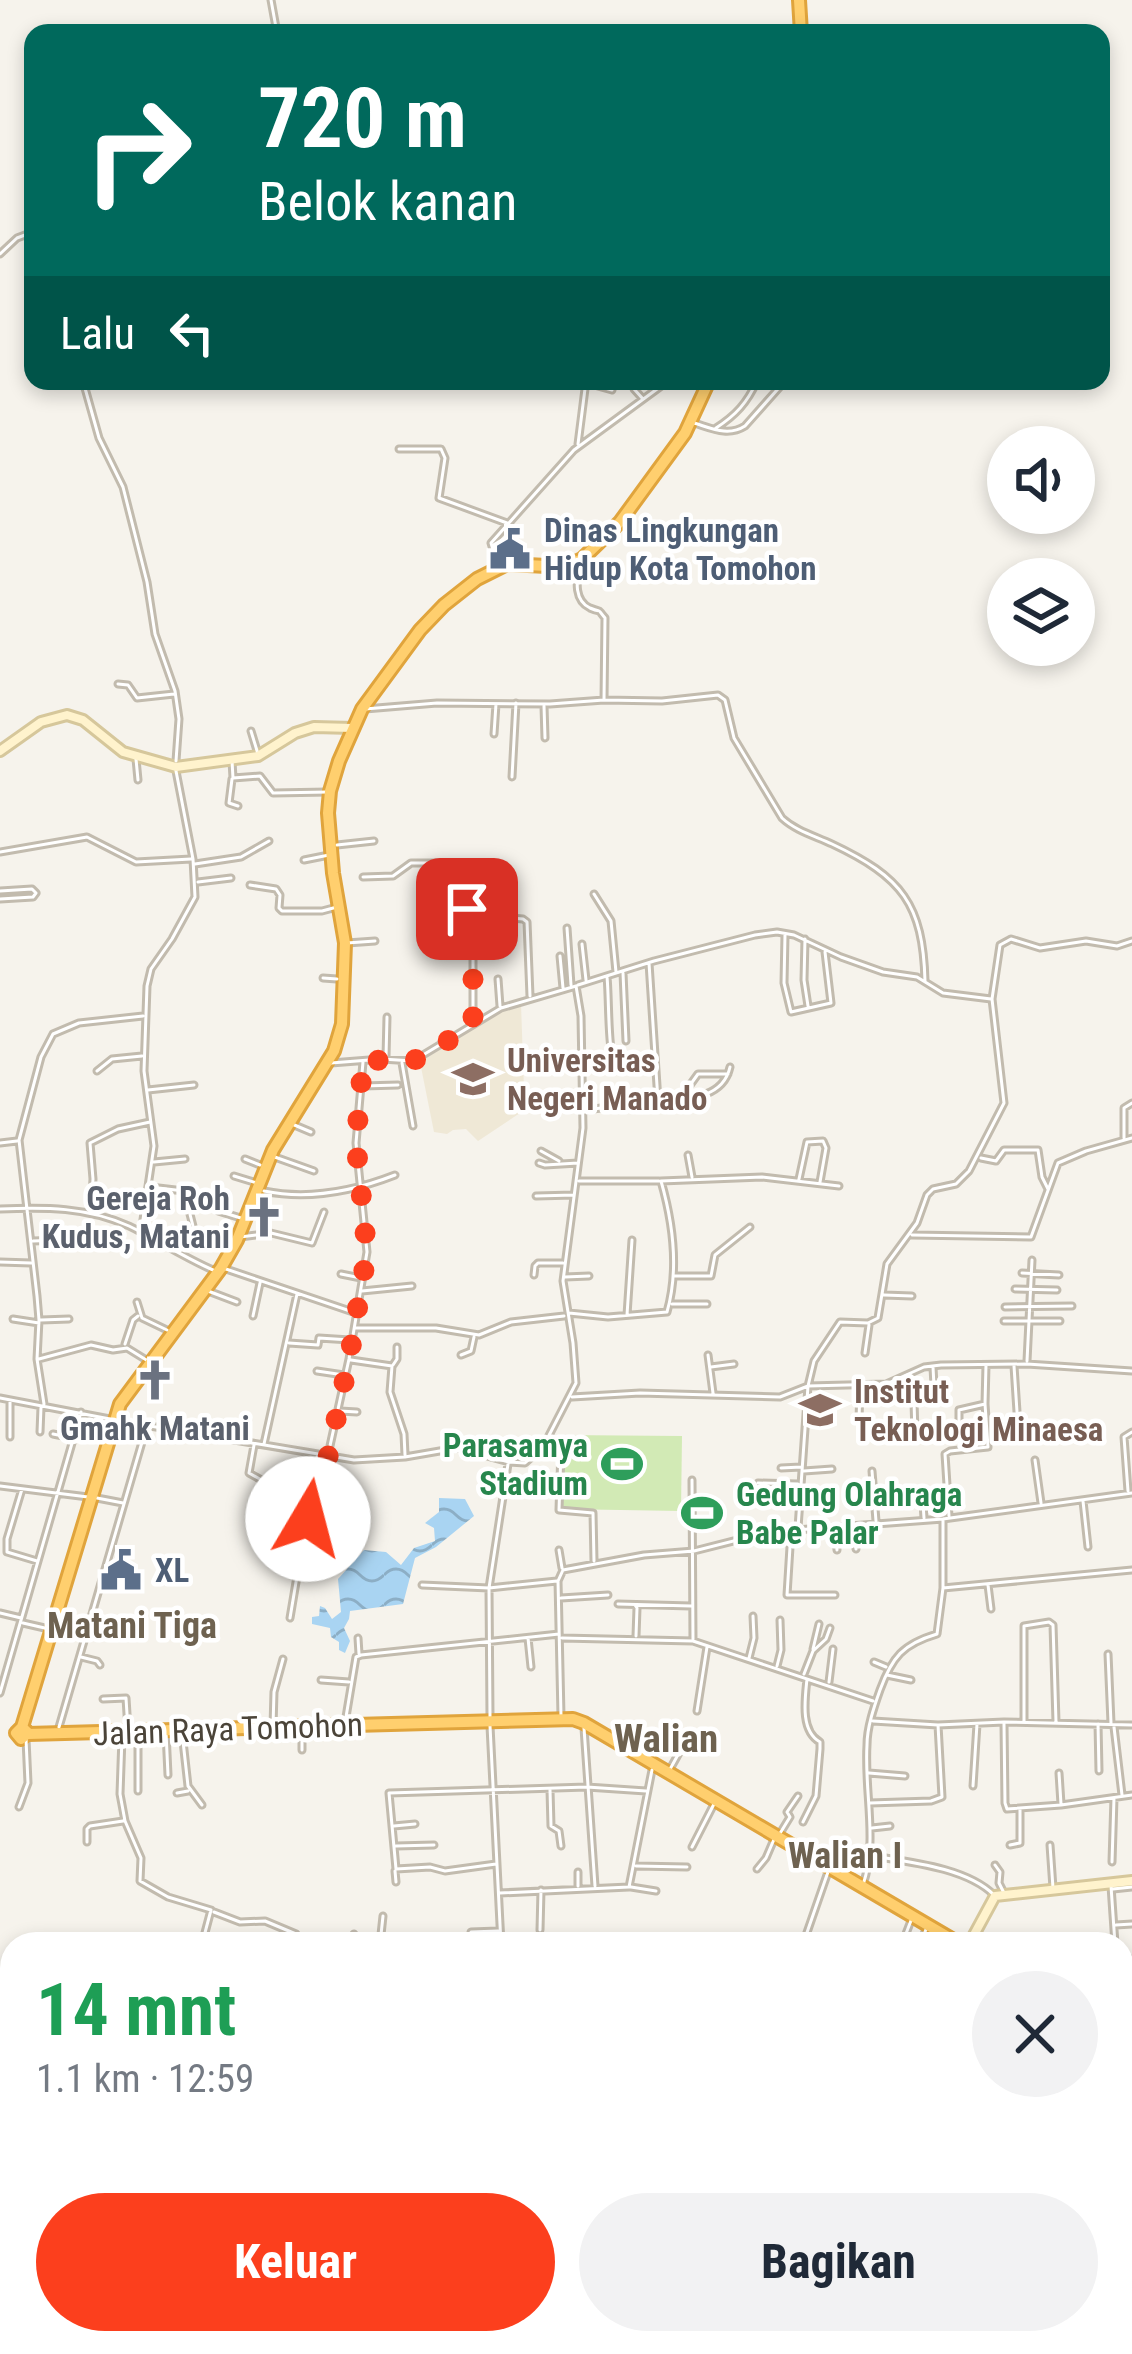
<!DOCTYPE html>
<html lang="id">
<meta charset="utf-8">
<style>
body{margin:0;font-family:"Roboto Condensed",sans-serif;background:#f2f2f3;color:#1f2937;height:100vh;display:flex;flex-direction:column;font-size:45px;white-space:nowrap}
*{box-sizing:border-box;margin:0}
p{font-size:39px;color:#747a83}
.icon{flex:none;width:66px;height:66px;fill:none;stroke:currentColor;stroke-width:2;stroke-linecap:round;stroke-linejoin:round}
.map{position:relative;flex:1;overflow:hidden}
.panel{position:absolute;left:0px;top:1932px;width:1134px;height:423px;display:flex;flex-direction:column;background:#fff;border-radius:36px 36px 0 0;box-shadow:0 6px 18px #0003}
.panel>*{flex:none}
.top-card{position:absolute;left:24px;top:24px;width:1086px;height:366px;border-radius:24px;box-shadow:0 6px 18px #0003;background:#00695c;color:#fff;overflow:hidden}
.controls{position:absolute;left:987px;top:426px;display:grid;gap:24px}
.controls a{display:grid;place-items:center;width:108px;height:108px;border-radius:50%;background:#fff;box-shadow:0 6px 18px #0003;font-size:60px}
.pin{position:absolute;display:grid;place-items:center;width:102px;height:102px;color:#fff;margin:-51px;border-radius:24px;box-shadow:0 6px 18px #0006}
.me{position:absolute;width:132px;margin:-66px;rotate:8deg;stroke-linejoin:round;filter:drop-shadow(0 0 9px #0008)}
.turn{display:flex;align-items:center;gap:42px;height:252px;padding:0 36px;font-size:54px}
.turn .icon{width:156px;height:156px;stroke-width:2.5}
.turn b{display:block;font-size:84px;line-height:102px}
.then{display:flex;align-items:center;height:114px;padding:0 36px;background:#0003;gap:24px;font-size:45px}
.round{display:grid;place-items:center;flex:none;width:126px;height:126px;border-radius:63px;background:#f2f2f3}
.summary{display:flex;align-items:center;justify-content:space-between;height:204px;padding:0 36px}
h1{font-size:72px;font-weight:700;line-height:90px;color:#1e9e55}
.cta{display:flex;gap:24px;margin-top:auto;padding:24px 36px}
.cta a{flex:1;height:138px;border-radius:72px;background:#fc3f1d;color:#fff;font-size:48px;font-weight:700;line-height:138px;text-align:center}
.cta a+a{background:#f2f2f3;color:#1f2937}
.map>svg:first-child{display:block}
</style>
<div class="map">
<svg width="1132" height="2354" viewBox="0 0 1132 2354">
<defs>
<pattern id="water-waves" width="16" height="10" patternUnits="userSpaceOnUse" patternTransform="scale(3)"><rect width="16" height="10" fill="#a9d4f2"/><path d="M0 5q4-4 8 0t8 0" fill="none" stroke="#8caec5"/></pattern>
</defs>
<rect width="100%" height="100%" fill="#f6f3ec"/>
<path fill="#efe8d6" d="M521,1004L524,1090L516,1094L520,1113L478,1141L466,1129L453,1130L447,1134L434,1132L420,1062L501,1011Z"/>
<path fill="#d2eab5" d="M562,1435L682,1436L681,1511L560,1509Z"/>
<path fill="url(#water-waves)" d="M439,1498L465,1499L474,1516L436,1547L415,1558L403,1604L350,1611L349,1619L344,1628L350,1641L345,1653L339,1650V1642L331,1637L330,1628L312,1624V1617L319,1616L320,1606L325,1608L332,1619L341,1612L338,1579L364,1550L386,1552L401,1565L414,1548L435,1541L434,1528L425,1523L439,1512Z"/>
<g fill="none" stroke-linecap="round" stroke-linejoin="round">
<g stroke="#c2bbae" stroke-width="9">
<path id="street" d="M271,0L277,33
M0,254L17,238L33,232
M83,381L99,438L123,487L147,582L155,634L175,691L179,719L176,761
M632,381L634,389L643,399
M587,383L612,390
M694,423C711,428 728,437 745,426L785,381
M716,428C736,415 747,403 757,381
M578,444L586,381
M399,449H441L445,458L439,498L507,523
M497,563L491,543L574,450L668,381
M118,684L128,685L137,698L174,694
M604,700L662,701L718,695L725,700L734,738L782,818C796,831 815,836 832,844C902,877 923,904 925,981
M544,706L545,738
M365,709L437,703L550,704L604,700L605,618C595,606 604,614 590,608C573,600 577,579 579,563
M251,731L258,754
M494,734L496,704
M136,759L138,780
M232,761L233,778L260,776L273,793L328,792
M512,777L516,703
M232,779L229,803L238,806
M337,845L374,841
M0,852L87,837L136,862L191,859
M304,860L329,855
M195,864L241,857L269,841
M363,877L393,876L411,863H440L470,867L467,905L473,916V1024
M198,882L231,878
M250,885L276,889L280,895L279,908L282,911H322L337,907
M0,891L32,889L36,893L33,897L0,899
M594,894L611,921L616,972
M475,915L523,919L527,922L530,996
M505,919L506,949
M567,928L571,985
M785,935L784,983L791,1012L831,1003L825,952
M805,939L804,980L808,1006
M347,943L375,941
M582,944L586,980
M560,956L563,988
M623,973L626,1041
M607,977C609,995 608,1047 613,1059L629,1058
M323,978L337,979
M498,979L500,1006
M578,985L654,961L755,935L777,932L794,935L841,957L883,972L917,977L943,993L991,999
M386,1057L387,1017
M402,1063L413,1126
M97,1071L112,1059L142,1056
M363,1086L398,1085
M148,1090L194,1085
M680,1099L698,1074H728
M550,1100L581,1099
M659,1101C687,1099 723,1099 730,1067
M585,1110L658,1101L649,963
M292,1124L311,1132
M1124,1138V1108L1132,1103
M0,1143L17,1141
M541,1151L559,1161
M688,1155L692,1177
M272,1156L314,1171
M981,1158L996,1161L1004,1150H1038L1042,1177L1048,1189
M245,1159L260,1165
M154,1162L185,1159
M539,1163L545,1165L578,1163
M234,1176L257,1183
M799,1179L807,1142L823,1141L826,1148L820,1182
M579,1181H659
M150,1187L184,1191L193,1226
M264,1191C308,1200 354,1191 395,1175
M536,1196L574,1195
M0,1209C45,1207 87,1207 129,1226C158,1240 183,1257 213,1270
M91,1211L93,1179L90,1143L118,1129L150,1122
M218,1211L244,1219
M141,1233L154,1146L144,1071L147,986L151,969L172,939L195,897L193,859L176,771
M912,1235L1031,1237L1058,1163L1086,1151L1132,1138
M240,1237L271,1233L312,1243L324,1212
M33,1241L62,1240
M0,1262L31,1263
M223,1268L356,1313
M1022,1273L1059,1275
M341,1274L361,1278
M534,1275L535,1266L538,1263H563
M674,1276H711L715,1255L750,1227
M565,1277L589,1276
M1015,1289L1057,1290
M208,1291L237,1302
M362,1291L412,1286
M884,1295L912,1296
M137,1302L142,1318L167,1330
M672,1304H707
M1005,1307L1072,1306
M569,1313L608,1317L667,1312C679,1270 673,1223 661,1181L762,1177L839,1186
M627,1315L632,1240
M253,1316L260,1283
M13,1319L39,1323
M41,1320L69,1319
M1004,1321H1060
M355,1328H436L479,1335L511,1322L564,1316
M289,1343L318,1345L319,1338L350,1340
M125,1344L133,1320L138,1316
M865,1353L869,1325
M461,1355L471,1351L474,1337
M708,1355L713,1393
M39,1359L91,1345L113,1350L127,1348L148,1361
M351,1360L392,1366L390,1392L404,1434L405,1455
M1027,1361L1032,1260
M393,1365L397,1359V1347
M1014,1366L1018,1427
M711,1367L734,1364
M317,1371L344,1375
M572,1397L640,1393L780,1397L808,1386L886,1384L924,1367L941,1365L1027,1364L1132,1371
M0,1398L110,1419
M44,1404L37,1359L39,1320L37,1296L19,1140L41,1057L53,1034L79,1023L143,1016
M340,1411L357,1412
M859,1420L860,1386
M120,1421L354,1460L405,1457L457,1448L509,1462L525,1463L543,1447L576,1383L573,1343L563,1281L583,1128L581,1016L576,986L501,1008L413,1061L382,1059L331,1063
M40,1432L41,1407
M53,1434L73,1438
M915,1434L914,1401L934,1386L933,1367
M10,1437V1402
M959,1438V1410L985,1404L986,1365
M264,1444L297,1294
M254,1445L249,1473L265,1482
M545,1448L561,1450L559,1510L593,1513L594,1561
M328,1455L349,1359L367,1252L356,1143L363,1062
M1035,1460L1041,1503
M781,1468L801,1467
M804,1471L832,1469
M872,1471L876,1521
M692,1480L693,1639
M758,1483L798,1484
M0,1486L88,1497
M22,1489L7,1539V1552L37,1561
M922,1489L924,1518
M1128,1491L1124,1437L1132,1432
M97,1498L123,1503
M1083,1501L1088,1547
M949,1516L945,1454L950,1451L988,1447L985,1404
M943,1520V1588
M853,1526L856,1549
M798,1528L808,1386L814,1361L840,1322L868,1323L878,1318L887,1264L917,1223L927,1195L933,1189L956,1184L969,1171L1004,1103L992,999L1000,945L1011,939L1040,948L1086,941L1117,946L1132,941
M835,1528L837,1550
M791,1531L787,1595H835
M559,1550L562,1568
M422,1585L489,1588L557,1581
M988,1585L991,1609
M561,1598L608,1595
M618,1604L691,1606
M635,1605L637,1608L636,1636
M0,1613L21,1618
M290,1618L317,1457
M23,1623L49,1629
M58,1631L84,1636
M358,1638L359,1654
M528,1638L531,1667
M562,1638L693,1641L873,1701
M813,1649L819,1624
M1108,1654L1111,1723
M81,1657L97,1661L100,1665
M749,1658L754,1638L753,1616
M874,1662L886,1667
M777,1666L781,1650L780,1620
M804,1674L813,1651L826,1639L830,1628
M887,1675L911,1680
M321,1680L349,1682
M829,1682L833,1649
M0,1693L81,1412
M103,1699L126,1698L128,1730
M697,1711L707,1647
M561,1716L558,1581L563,1570L644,1555L694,1551L769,1532L943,1519L1132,1493
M490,1717L489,1588L508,1464
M873,1721L938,1725L1004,1722L1132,1725
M1024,1722V1626L1049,1622L1053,1625L1056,1722
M345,1723L356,1657L361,1655L559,1634
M1004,1724L1005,1803L1007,1809L1061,1805L1132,1795
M1098,1724L1099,1771
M273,1726L274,1692L283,1659
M490,1726L501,1944
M59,1727L147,1425
M1114,1727L1122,1795
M302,1728V1750
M584,1728L595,1886
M166,1732L168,1775
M182,1732L188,1786L202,1805
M138,1733V1791
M122,1737L120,1794L125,1821L141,1858L140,1881L168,1897L211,1910L202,1944
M669,1771L690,1733
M869,1773L905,1776
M1059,1773L1061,1804
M973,1786L977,1724
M550,1790L551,1826L559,1831L561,1846
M177,1793L188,1791
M870,1803L931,1801L942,1797L938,1725
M19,1807L28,1783L26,1739
M803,1822L816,1796L820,1749V1742C800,1731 805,1699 807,1679
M394,1826L415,1824
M872,1828L890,1826
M779,1835L790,1817L787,1812L798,1796
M87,1842V1829L90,1826L123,1821
M1010,1845L1020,1843V1808
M1050,1845L1053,1888
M396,1846L434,1845
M692,1847L715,1802
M873,1856C910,1862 967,1868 994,1895
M1112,1862L1114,1798
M496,1864L445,1871L430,1867L396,1869L389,1793L587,1787L646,1791
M995,1865L1000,1872L999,1883L1004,1893
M636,1866L687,1867
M757,1869L766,1858L775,1837
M395,1871L396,1882
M863,1885C878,1840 864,1792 867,1745C867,1727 874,1707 880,1690C892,1657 903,1644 937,1634L943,1588L1132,1570
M578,1886V1872
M1111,1886L1115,1944
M631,1887L656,1891
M1113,1889L1132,1887
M500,1893L629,1887L652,1770
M214,1912L240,1922L265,1921L296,1934L304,1944
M1116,1925L1132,1924
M540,1930L541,1890
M471,1932L498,1931
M406,1942V1944
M246,1944L250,1942L258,1944
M353,1944L354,1934
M380,1944L383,1916
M445,1944V1938
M803,1944L829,1869
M902,1944L912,1918
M920,1944L927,1927
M1122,1959H1132
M0,1986L12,1985
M1132,2172L1128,2173L1125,2202L1132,2208
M0,2309L12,2308
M400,2343L404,2354
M455,2343L457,2354
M596,2343L602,2354
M699,2343V2354
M798,2343V2354
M299,2347L300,2354
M324,2351V2354
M846,2354L898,2347L903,2343"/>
</g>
<g stroke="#d6c79b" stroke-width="14">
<path id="secondary" d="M0,751L41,722L67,715L83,720L123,752L176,767L258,756L295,733L314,727L353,728
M969,1944L995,1896L1132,1881
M1122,2276L1132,2270
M995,2354L1010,2343"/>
</g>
<g stroke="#e0a43c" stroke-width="16">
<path id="highway" d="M799,0L801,33
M22,1727L120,1404L221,1268L237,1240L273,1150L334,1051L342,1024L345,943L333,873L328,813L330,791L339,761L362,709L420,630L444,605L477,579L507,564L566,567L582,559L620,522L685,433L709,381
M22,1727L28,1733L21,1739L16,1733Z
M28,1734L573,1719L584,1723L960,1944
M1122,2048L1132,2054"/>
</g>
<use href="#street" stroke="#fff" stroke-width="3"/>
<use href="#secondary" stroke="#fff3cd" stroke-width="8"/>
<use href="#highway" stroke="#ffcf6e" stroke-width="10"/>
</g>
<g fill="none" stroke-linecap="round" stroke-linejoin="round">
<path stroke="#fc3f1d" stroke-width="21" stroke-dasharray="0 37.8" d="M308,1519L317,1456L328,1457L349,1359L367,1252L356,1143L363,1060L413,1061L473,1026V916L467,909"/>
</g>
<defs>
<g id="civic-bare" transform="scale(3.24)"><path d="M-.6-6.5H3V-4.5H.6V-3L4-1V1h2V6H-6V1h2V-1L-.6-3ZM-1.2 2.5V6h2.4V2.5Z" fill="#5c6f8a" stroke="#fff" stroke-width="2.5" paint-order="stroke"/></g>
<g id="university-bare" transform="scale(3.24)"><path d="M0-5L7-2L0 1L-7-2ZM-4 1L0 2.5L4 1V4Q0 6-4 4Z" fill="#8d6e63" stroke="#fff" stroke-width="2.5" paint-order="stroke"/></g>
<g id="church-bare" transform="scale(3.24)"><path d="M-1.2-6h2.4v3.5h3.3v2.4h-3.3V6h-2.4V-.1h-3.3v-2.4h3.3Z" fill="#6b7280" stroke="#fff" stroke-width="2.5" paint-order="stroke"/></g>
<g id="stadium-bare" transform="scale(3.24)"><path d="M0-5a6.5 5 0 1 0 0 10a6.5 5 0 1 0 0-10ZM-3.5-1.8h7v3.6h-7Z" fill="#2e9e5b" stroke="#fff" stroke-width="2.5" paint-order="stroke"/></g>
</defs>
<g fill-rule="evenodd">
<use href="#civic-bare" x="510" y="549"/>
<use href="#university-bare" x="473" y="1079"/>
<use href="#church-bare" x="264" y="1217"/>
<use href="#church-bare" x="155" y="1380"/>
<use href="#university-bare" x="820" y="1410"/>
<use href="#stadium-bare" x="622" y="1464"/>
<use href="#stadium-bare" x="702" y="1513"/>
<use href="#civic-bare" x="121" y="1570"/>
</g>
<g text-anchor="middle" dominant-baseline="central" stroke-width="9" stroke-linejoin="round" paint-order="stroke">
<g font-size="33" font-weight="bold" fill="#4e5e75" stroke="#fff" text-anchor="start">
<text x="544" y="530">Dinas Lingkungan<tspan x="544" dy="38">Hidup Kota Tomohon</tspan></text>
<text x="155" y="1570">XL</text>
</g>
<g font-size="33" font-weight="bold" fill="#785e54" stroke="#fff" text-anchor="start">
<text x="507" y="1060">Universitas<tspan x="507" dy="38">Negeri Manado</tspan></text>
<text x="854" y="1391">Institut<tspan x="854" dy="38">Teknologi Minaesa</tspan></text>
</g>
<g font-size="33" font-weight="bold" fill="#5b616d" stroke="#fff" text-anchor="end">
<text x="230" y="1198">Gereja Roh<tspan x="230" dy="38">Kudus, Matani</tspan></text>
<text x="155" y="1428" text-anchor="middle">Gmahk Matani</text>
</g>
<g font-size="33" font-weight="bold" fill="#27864d" stroke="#fff" text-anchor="end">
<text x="588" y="1445">Parasamya<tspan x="588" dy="38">Stadium</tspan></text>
<text x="736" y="1494" text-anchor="start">Gedung Olahraga<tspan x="736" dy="38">Babe Palar</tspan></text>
</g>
<g font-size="33" fill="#4b4439" stroke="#fff">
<text transform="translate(228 1729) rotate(-2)">Jalan Raya Tomohon</text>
</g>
<g font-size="36" font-weight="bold" fill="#6e6250" stroke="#fff">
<text x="132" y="1626">Matani Tiga</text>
<text x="845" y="1856">Walian I</text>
</g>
<g font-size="39" font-weight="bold" fill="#6e6250" stroke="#fff">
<text x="666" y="1739">Walian</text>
</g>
</g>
</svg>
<div class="controls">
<a><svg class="icon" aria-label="sound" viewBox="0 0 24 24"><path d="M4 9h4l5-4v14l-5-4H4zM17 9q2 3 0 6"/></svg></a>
<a><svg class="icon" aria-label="layers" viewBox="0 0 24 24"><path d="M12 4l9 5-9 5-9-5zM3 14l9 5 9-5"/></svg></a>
</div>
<div class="pin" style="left:467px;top:909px;background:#d93025"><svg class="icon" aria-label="arrive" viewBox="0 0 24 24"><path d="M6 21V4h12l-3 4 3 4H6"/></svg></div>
<svg class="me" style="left:308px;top:1519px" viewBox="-20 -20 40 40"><circle r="19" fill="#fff"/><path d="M0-13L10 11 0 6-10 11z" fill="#fc3f1d"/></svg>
<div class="top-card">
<div class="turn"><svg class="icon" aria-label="right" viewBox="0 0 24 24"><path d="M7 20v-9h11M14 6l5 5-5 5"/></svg><div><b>720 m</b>Belok kanan</div></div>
<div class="then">Lalu<svg class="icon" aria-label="left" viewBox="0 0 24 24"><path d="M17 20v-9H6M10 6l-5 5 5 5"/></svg></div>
</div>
<section class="panel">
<div class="summary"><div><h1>14 mnt</h1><p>1.1 km · 12:59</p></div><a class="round"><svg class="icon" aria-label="close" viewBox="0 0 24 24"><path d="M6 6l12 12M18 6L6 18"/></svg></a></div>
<div class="cta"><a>Keluar</a><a>Bagikan</a></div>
</section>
</div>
